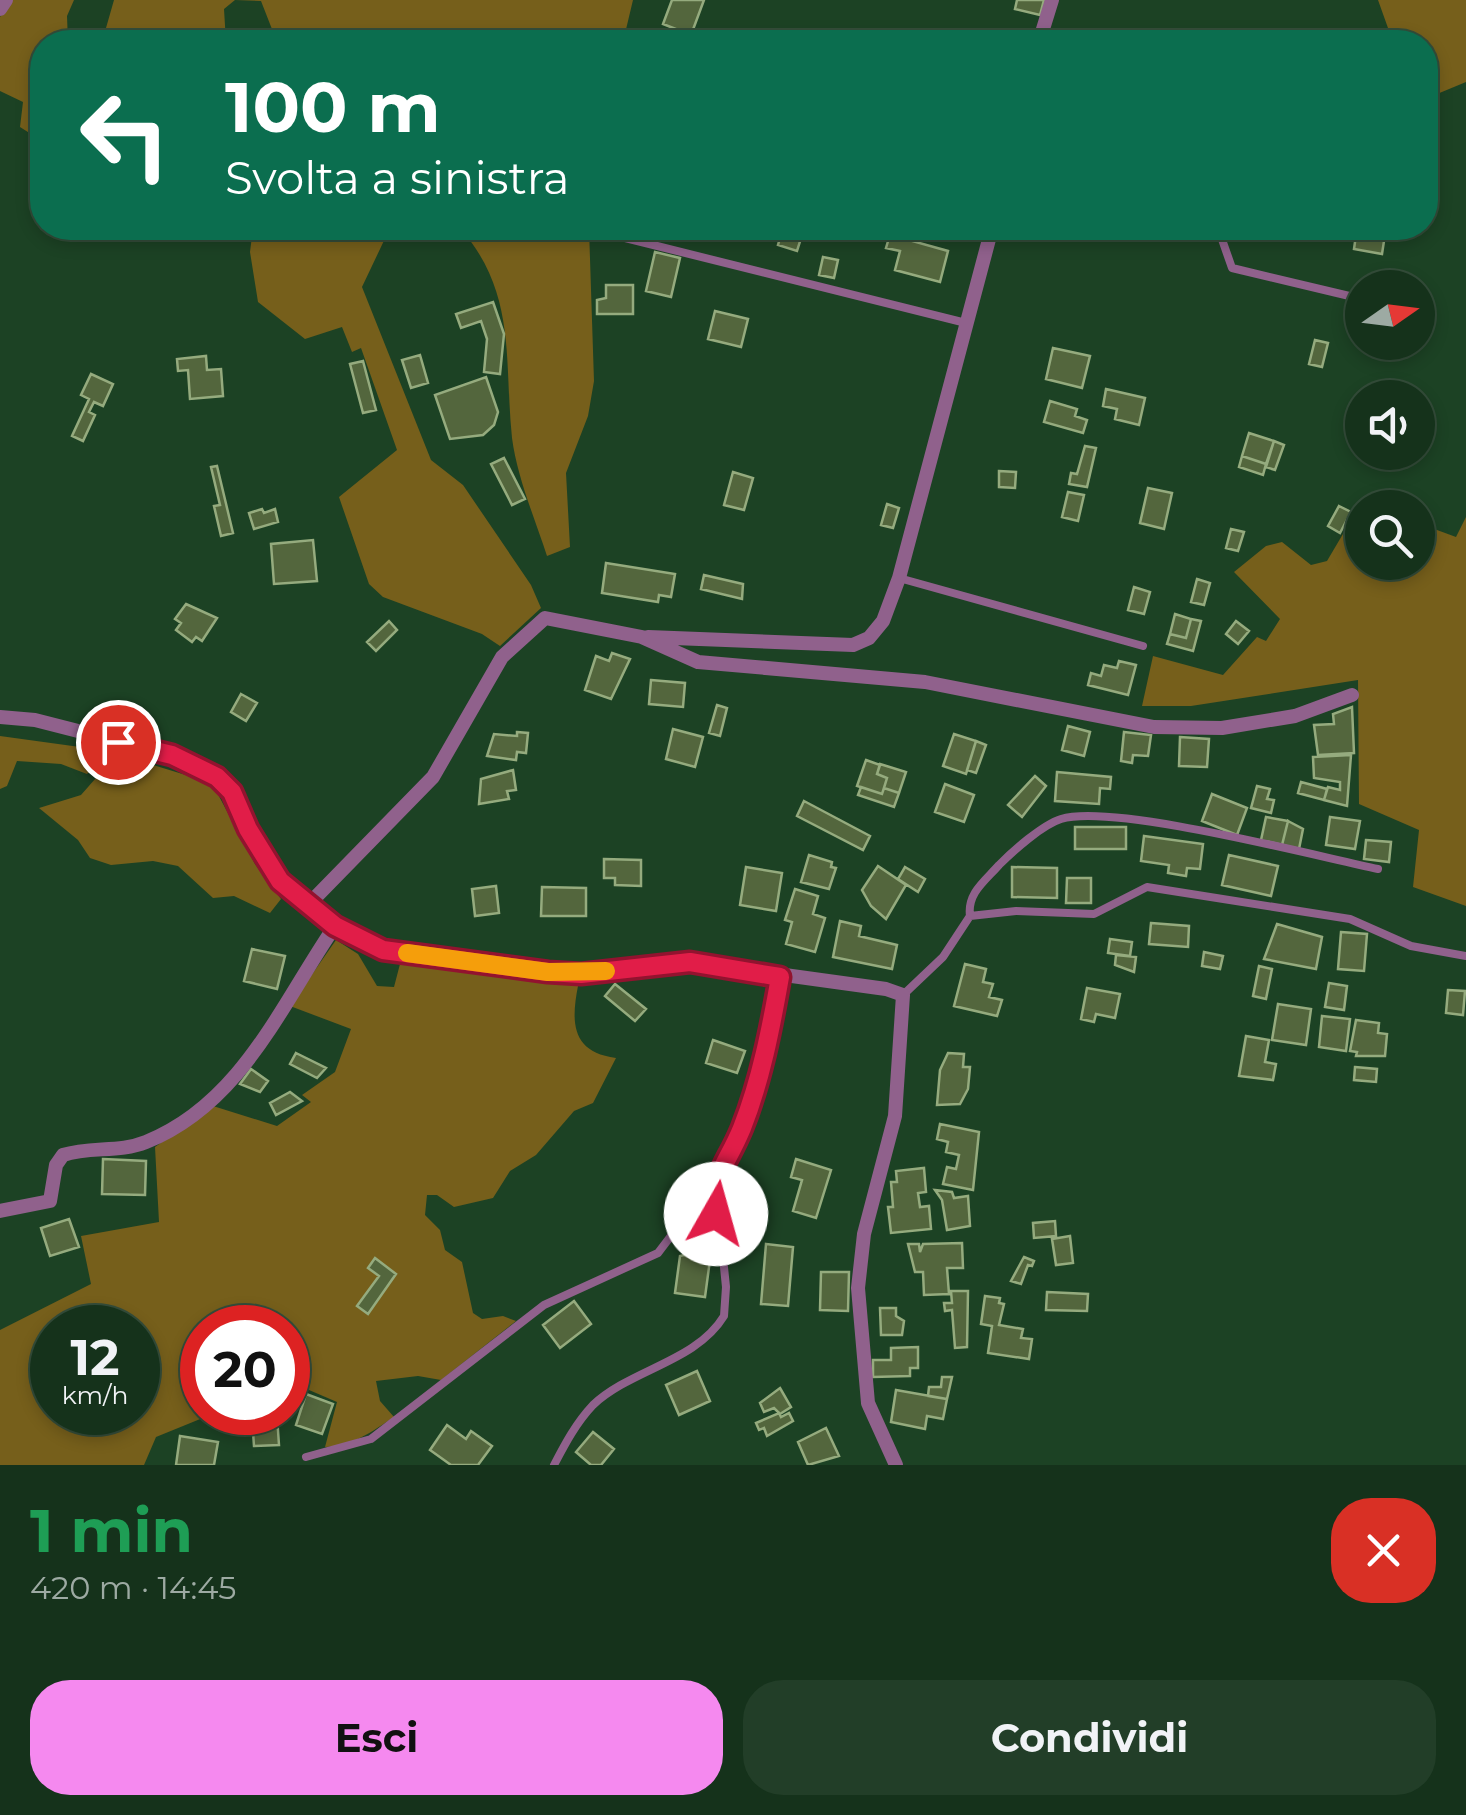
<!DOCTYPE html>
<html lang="it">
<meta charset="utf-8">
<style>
body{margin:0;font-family:Montserrat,sans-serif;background:#223e28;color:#f1f3f6;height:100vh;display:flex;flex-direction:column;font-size:38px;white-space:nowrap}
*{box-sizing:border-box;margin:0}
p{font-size:32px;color:#9daaa3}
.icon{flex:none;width:55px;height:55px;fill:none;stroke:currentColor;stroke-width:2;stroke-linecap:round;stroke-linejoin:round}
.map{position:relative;height:1465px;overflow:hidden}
.sheet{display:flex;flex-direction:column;background:#15321b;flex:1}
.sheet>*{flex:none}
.banner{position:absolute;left:30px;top:30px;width:1408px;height:210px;border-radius:40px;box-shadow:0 5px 15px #0003,0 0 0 2px #344d3a;background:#0b6e4f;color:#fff;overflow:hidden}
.needle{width:65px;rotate:76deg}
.fabs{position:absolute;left:1345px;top:270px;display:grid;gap:20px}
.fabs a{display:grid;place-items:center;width:90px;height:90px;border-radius:50%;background:#15321b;box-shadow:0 5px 15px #0003,0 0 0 2px #344d3a;font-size:50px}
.speed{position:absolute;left:30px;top:1305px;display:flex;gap:20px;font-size:50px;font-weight:700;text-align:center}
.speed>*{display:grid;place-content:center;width:130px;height:130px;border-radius:50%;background:#15321b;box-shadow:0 5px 15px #0003,0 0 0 2px #344d3a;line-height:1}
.speed small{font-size:25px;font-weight:400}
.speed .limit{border:15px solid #d22;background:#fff;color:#111}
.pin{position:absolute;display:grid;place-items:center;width:85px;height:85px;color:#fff;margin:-42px;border:5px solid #fff;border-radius:50%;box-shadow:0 2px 10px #0007}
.me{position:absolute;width:110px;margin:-55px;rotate:7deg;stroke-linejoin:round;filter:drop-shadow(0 0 8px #0008)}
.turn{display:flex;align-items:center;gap:35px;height:210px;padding:0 30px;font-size:45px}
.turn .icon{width:130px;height:130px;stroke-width:2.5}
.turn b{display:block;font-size:70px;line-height:85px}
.round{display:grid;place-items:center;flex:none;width:105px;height:105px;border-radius:40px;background:#223e28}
.summary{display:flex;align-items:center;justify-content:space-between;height:170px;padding:0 30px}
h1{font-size:60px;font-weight:700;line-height:75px;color:#1e9e55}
.cta{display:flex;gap:20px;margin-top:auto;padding:20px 30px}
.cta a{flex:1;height:115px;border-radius:40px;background:#f589ef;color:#111;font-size:40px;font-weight:700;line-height:115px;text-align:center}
.cta a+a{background:#223e28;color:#f1f3f6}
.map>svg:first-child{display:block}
</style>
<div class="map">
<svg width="1466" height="1465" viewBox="0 0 1466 1465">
<rect width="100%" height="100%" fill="#1c4224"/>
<path fill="#765f1b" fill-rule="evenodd" d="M11,0H74L67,16L68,42H42V141L20,127L23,102L0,91V17Z
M114,0H633L623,42H277L261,1L235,0L224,9L226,42H102Z
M1378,0H1466V82L1425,99V42H1393Z
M253,228H390L362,287L431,460L463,485L531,585L541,608L500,646L482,634L383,597L369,584L339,497L397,450L361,348L352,352L342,327L305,339L258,302L250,252Z
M460,228H589L594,381L588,416L566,473L570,547L547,556C535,519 517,477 512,438C504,360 517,293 460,228Z
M1363,500L1381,507L1362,508V562H1418V523L1456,537L1466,517V906L1413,887L1419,830L1359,804L1358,680L1191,706H1142L1153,656L1223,675L1257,637L1266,641L1280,619L1234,572L1266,546L1282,542L1311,565L1327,561Z
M0,736L109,751L87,774L61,764L17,761L7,786L0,789Z
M117,754L212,783L255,864L281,899L270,913L234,896L213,898L178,866L153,861L111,865L90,858L78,840L39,808L81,795Z
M336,940L358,954L377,986L394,987L400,964L578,986C571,1022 571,1052 616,1058L593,1103L574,1111L536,1155L510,1171L493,1198L454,1207L437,1195H427L425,1215L440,1230L445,1250L462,1262L473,1313L482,1319L503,1316L516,1321L441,1380L418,1376L376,1381L380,1401L394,1417C373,1431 351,1447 325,1447L337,1402L288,1381V1328H202V1412L215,1413L156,1437L144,1465H0V1330L91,1284L81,1236L159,1222L155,1147L213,1106L277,1126L311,1102L302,1095L335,1072L351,1029L290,1006ZM52,1328H138V1412H52Z"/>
<path fill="#53663d" stroke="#95ab7e" stroke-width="2.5" d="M672,0H704L691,35L663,24Z
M1017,0H1044L1040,15L1015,9Z
M783,228L803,232L797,251L778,245Z
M892,228L915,231L912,241L948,251L940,282L895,270L900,251L886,248Z
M1357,228H1386L1382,254L1354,249Z
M655,252L680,258L671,297L646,291Z
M823,257L838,260L834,278L819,275Z
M606,285H633V314H597V300L606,298Z
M493,302L504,334L500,374L484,372L487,339L481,321L461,328L456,314Z
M715,311L748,319L741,347L708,339Z
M1315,340L1328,343L1322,367L1309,364Z
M1053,348L1090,356L1082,388L1046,379Z
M420,355L428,383L411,388L402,360Z
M206,356L207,370L221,369L223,396L190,399L188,370L178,371L177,359Z
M363,361L376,410L363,413L350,364Z
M91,374L113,384L103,406L94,402L89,412L95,415L83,441L72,436L89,399L81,395Z
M486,377L498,412L494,425L483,435L450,439L435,395Z
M1106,389L1145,398L1139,425L1115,419L1117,409L1103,406Z
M1050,401L1077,409L1075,416L1087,420L1083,433L1044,422Z
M1249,433L1274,441L1266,464L1242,456Z
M1274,441L1284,445L1275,470L1266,467Z
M1085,446L1096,448L1087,487L1069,484L1071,473L1077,474Z
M1242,456L1266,464L1263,475L1239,467Z
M504,458L525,499L512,505L491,464Z
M217,466L233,533L221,536L214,506L220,505L211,467Z
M999,471L1016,472L1015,488L999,487Z
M733,472L753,478L744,510L724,505Z
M1148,488L1172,493L1164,529L1140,523Z
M1068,492L1084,495L1078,521L1062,517Z
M887,504L899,508L893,528L881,525Z
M1339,506L1351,512L1340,533L1328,526Z
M262,509L264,513L275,509L278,522L254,529L249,513Z
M1231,529L1244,532L1238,551L1226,548Z
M313,540L317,581L274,584L271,544Z
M606,563L675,574L671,597L659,595L658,602L602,593Z
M704,575L743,584L742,599L701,589Z
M1197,579L1210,583L1204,605L1191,602Z
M1134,587L1150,592L1144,614L1128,610Z
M186,604L217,618L202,641L196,637L192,642L176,630L181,623L175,619Z
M1175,614L1191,619L1186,638L1170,634Z
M1191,619L1201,621L1193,651L1167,644L1170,634L1186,638Z
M389,621L397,630L376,651L367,642Z
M1236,621L1249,631L1238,644L1226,634Z
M612,653L630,659L611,699L585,690L596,656L609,661Z
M1119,661L1136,665L1128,695L1088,685L1091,673L1101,676L1104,665L1117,668Z
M651,680L685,683L683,707L649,704Z
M241,694L257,703L246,721L231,712Z
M717,705L727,708L720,736L709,733Z
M1352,707L1354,753L1318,755L1314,725L1334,724L1333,714Z
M1068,726L1090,732L1084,756L1062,750Z
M673,729L703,737L695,767L666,759Z
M517,732L528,733L526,753L517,752L516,760L487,756L494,734L517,736Z
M1124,732L1151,735L1148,756L1133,755L1132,763L1121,761Z
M954,734L976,741L966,774L943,766Z
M1180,737L1209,739L1207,767L1179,766Z
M976,741L986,745L976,773L967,770Z
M1351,755L1347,806L1324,800L1328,787L1340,790V782L1314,778L1313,757Z
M866,760L880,765L877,774L887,778L882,794L857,786Z
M880,764L906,772L899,793L884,788L887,778L877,774Z
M513,770L516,790L507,791L509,799L479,804L481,779Z
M1057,772L1111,777L1110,789L1100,788L1099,804L1055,801Z
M1035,776L1046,786L1022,817L1008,805Z
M1301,782L1327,789L1324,800L1298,793Z
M945,784L974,795L964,822L935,812Z
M1257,786L1270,789L1267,799L1274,800L1271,813L1251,808Z
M861,787L882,794L884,788L899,793L894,807L858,795Z
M1212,794L1247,808L1237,835L1202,821Z
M804,801L870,836L863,850L797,816Z
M1266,817L1288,821L1282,845L1261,840Z
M1330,817L1360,821L1355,849L1326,845Z
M1288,821L1303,829L1299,849L1282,845Z
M1075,827H1126V849H1075Z
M1144,836L1203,844L1200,869L1187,868L1186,876L1168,873L1169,865L1141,861Z
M1366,840L1391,842L1389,862L1364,859Z
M809,855L832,862L831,867L836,868L829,889L801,882Z
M1229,855L1278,866L1271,896L1222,885Z
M604,859L641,860V886L615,885V878H604Z
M878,866L906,885L886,919L871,906L862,890Z
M746,867L782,873L776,911L740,905Z
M905,867L925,879L918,892L898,879Z
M1012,867L1057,868V898L1012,897Z
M1067,878H1091V903H1066Z
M496,886L499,913L475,916L472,889Z
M542,887L586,888V916H541Z
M795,889L818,896L813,914L825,918L815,952L786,944L792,922L785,920Z
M840,921L861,926L859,936L897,945L892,969L833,957Z
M1151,923L1189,926L1188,947L1149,944Z
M1277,924L1322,937L1316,969L1264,959Z
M1341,932L1367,934L1364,971L1338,969Z
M1110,939L1132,942L1130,956L1108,953Z
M252,949L285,956L277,989L244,981Z
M1204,952L1223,956L1220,969L1202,966Z
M1116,955L1136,957L1134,972L1115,965Z
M965,964L986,969L983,982L993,984L989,997L1002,1000L997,1016L954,1006Z
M1259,966L1272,969L1266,999L1253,996Z
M1329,983L1347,986L1344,1010L1325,1007Z
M615,984L646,1009L635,1021L605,996Z
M1087,988L1120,994L1115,1018L1096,1014L1094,1022L1081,1019Z
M1448,990L1465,991L1463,1015L1446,1013Z
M1278,1004L1311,1009L1306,1045L1272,1040Z
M1322,1016L1350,1019L1346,1051L1319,1047Z
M1356,1020L1379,1023L1378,1033L1387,1034L1385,1056H1356L1357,1052L1350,1051Z
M1246,1036L1269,1040L1265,1062L1276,1064L1273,1080L1239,1076Z
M713,1040L745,1051L737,1073L706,1063Z
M296,1053L326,1068L317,1078L290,1064Z
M948,1053L964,1054L963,1067H970L968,1089L960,1104L937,1105L940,1070Z
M1355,1067L1377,1069L1376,1082L1354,1080Z
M251,1069L268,1081L260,1092L240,1084Z
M290,1092L302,1101L276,1115L270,1103Z
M940,1124L979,1132L973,1190L943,1184L947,1167L956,1169L959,1155L946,1152L948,1142L937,1139Z
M103,1159L146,1161L145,1195L102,1194Z
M796,1159L831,1170L816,1218L793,1211L802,1180L791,1177Z
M924,1168L926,1192L918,1193L920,1207L929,1206L931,1229L891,1233L888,1207H893L891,1182H897L896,1171Z
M935,1190L952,1192L954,1198L968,1196L970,1226L947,1230L942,1200Z
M69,1219L79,1247L50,1256L41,1228Z
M1055,1221L1056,1236L1034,1238L1033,1223Z
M1070,1236L1073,1263L1056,1265L1052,1239Z
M691,1243L712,1245L705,1297L675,1293L680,1256L689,1254Z
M962,1243L963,1268H947L949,1294L924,1295L923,1272H915L908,1244H919L920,1252L923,1244Z
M766,1244L793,1247L788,1306L761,1304Z
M1024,1257L1034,1261L1032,1266L1028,1265L1021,1284L1011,1281Z
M375,1258L396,1274L368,1314L357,1306L379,1276L368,1268Z
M821,1272H849L848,1311L820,1310Z
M951,1291H968L967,1347L955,1348L952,1310L945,1311L944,1303H952Z
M1047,1292L1088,1294L1087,1311L1046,1310Z
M985,1296L1000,1298L999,1303L1004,1304L999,1325L1023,1329L1021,1338L1032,1339L1029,1359L988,1353L992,1326L981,1324Z
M574,1301L591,1324L560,1348L543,1325Z
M880,1308H896V1316L904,1321L902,1335H881Z
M918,1347V1368H910V1376L873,1377V1360H891V1348Z
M697,1371L710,1401L679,1415L666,1385Z
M942,1377H952L947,1399L928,1396L929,1387H941Z
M780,1388L791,1407L780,1414L774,1408L764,1412L760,1403Z
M896,1390L947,1399L943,1419L927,1416L925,1429L891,1422Z
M306,1394L333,1404L322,1434L296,1425Z
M779,1413L781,1417L789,1413L793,1421L767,1436L764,1428L759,1430L756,1423Z
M277,1416L279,1445L254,1446L252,1418Z
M447,1425L466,1439L471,1431L492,1446L478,1465H451L430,1450Z
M826,1428L839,1456L808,1465L798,1442Z
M593,1432L614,1449L601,1465H591L576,1452Z
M180,1436L218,1442L214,1465H176Z"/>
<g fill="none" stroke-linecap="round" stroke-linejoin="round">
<path stroke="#90618c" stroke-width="8" d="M1218,228L1232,268L1362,299
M601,232L966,323
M899,578L1143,646
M970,916C967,893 985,881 999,865C1013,851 1042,825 1061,819C1113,803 1315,856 1378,869
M903,995L943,957L970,916L1016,911L1094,914L1147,887L1350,919L1411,946L1466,956
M306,1457L371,1439L544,1305L658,1253L715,1178L741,1129L769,1040L780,977
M554,1465C565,1444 576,1423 593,1405C631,1369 696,1362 724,1316L726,1287L715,1178"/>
<path stroke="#90618c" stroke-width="14" d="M0,9L6,0
M1039,42L1052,0
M648,637L853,645L869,638L883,621L899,578L992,228
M0,717L35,720L172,755L200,766L232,792L247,829L280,881L335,926L383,950L581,974L690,962L886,989L903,995L895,1116L864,1234L858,1288L868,1403L896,1465
M309,904L433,777L502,657L545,618L642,637L698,662L925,682L1154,727L1222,728L1295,716L1352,695
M0,1211L50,1201L56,1165L63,1155C90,1146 119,1153 146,1142C241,1104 281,1005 335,926"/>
</g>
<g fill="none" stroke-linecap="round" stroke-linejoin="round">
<g stroke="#92132f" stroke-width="25">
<path id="route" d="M118,742L172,755L217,777L232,792L248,829L280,881L335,926L383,950L548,972L581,974L690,962L780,977C771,1028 761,1080 742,1128C725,1169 715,1166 716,1214"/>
</g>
<use href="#route" stroke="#e11d48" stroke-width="18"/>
<path stroke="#f59e0b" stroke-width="18" d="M407,953L548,972L606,971"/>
</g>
</svg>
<div class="fabs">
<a><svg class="needle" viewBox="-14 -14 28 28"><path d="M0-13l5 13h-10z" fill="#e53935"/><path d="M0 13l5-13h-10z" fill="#9daaa3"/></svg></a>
<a><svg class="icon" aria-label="sound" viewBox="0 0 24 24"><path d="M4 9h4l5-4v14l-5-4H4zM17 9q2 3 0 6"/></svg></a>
<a><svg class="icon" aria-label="search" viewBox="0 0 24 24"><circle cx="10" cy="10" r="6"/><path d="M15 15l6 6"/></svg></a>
</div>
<div class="speed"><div>12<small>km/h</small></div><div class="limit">20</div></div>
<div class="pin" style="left:118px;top:742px;background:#d93025"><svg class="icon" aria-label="arrive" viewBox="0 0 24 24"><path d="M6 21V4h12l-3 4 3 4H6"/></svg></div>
<svg class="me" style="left:716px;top:1214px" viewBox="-20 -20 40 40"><circle r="19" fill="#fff"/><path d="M0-13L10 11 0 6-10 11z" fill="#e11d48"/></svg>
<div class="banner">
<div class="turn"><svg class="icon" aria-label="left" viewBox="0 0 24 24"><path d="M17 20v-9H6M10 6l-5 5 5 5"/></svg><div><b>100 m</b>Svolta a sinistra</div></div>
</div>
</div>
<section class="sheet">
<div class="summary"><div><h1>1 min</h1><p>420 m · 14:45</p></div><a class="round" style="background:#d93025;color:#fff"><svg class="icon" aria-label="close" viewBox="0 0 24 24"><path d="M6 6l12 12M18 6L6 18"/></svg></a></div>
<div class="cta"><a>Esci</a><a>Condividi</a></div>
</section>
